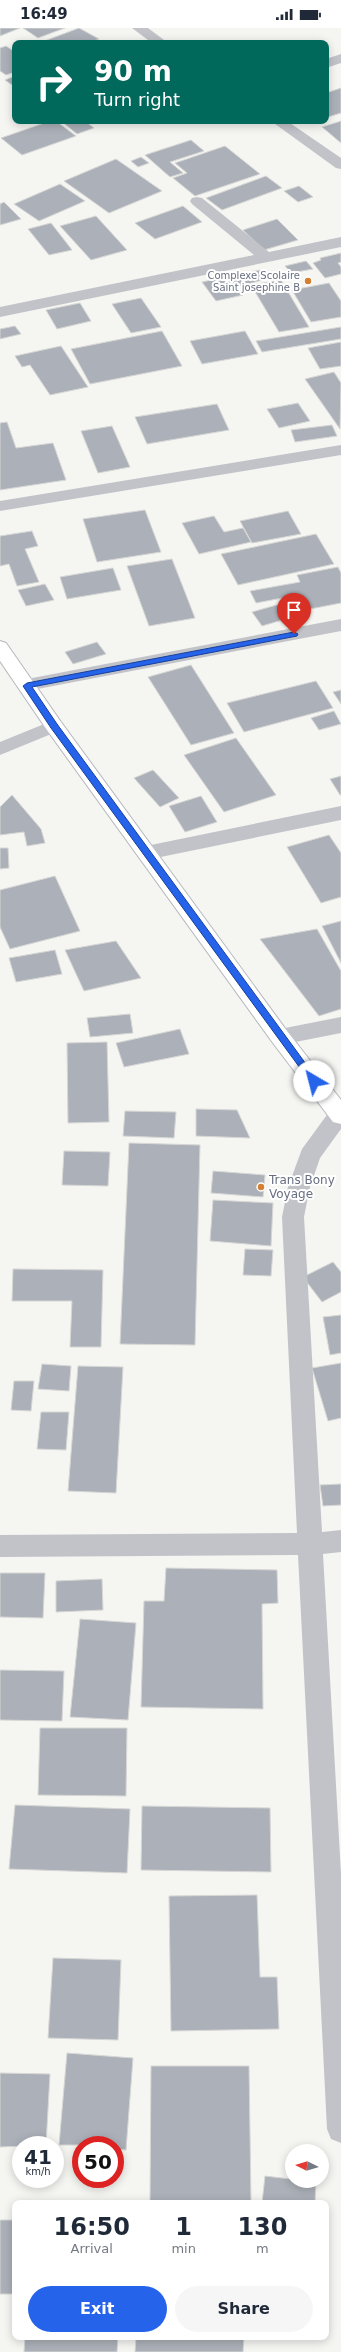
<!DOCTYPE html>
<style>
body{margin:0;font-family:"DejaVu Sans",sans-serif;background:#f6f6f7;color:#1f2937;height:100vh;display:flex;flex-direction:column;font-size:15px;white-space:nowrap}
*{box-sizing:border-box;margin:0}
p{font-size:13px;color:#747a83}
.icon{flex:none;width:22px;height:22px;fill:none;stroke:currentColor;stroke-width:2;stroke-linecap:round;stroke-linejoin:round}
.map{position:relative;flex:1;overflow:hidden}
.sheet{position:absolute;left:12px;top:2172px;width:317px;height:140px;display:flex;flex-direction:column;background:#fff;border-radius:8px;box-shadow:0 2px 10px #0003}
.sheet>*{flex:none}
.guide{position:absolute;left:12px;top:12px;width:317px;height:84px;border-radius:8px;box-shadow:0 2px 10px #0003;background:#00695c;color:#fff;overflow:hidden}
.needle{width:26px;rotate:275deg}
.tools{position:absolute;left:285px;top:2116px;display:grid;gap:8px}
.tools a{display:grid;place-items:center;width:44px;height:44px;border-radius:50%;background:#fff;box-shadow:0 2px 10px #0003;font-size:20px}
.speed{position:absolute;left:12px;top:2108px;display:flex;gap:8px;font-size:20px;font-weight:700;text-align:center}
.speed>*{display:grid;place-content:center;width:52px;height:52px;border-radius:50%;background:#fff;box-shadow:0 2px 10px #0003;line-height:1}
.speed small{font-size:10px;font-weight:400}
.speed .limit{border:6px solid #d22;background:#fff;color:#111}
.pin{position:absolute;display:grid;place-items:center;width:34px;height:34px;color:#fff;margin:-41px -17px;border-radius:50% 50% 50% 0;rotate:-45deg;box-shadow:0 0 4px #0007}
.pin .icon{rotate:45deg}
.me{position:absolute;width:44px;margin:-22px;rotate:323deg;stroke-linejoin:round;filter:drop-shadow(0 0 3px #0008)}
.turn{display:flex;align-items:center;gap:14px;height:84px;padding:0 16px;font-size:18px}
.turn .icon{width:52px;height:52px;stroke-width:2.5}
.turn b{display:block;font-size:28px;line-height:34px}
.eta{display:flex;justify-content:space-evenly;align-items:center;height:68px;text-align:center}
.eta b{font-size:24px;font-weight:800;line-height:28px}
.primary-button{display:flex;gap:8px;margin-top:auto;padding:8px 16px}
.primary-button a{flex:1;height:46px;border-radius:24px;background:#2563eb;color:#fff;font-size:16px;font-weight:800;line-height:46px;text-align:center}
.primary-button a+a{background:#f6f6f7;color:#1f2937}
.status{display:flex;justify-content:space-between;align-items:center;height:28px;padding:0 20px;background:#fff;direction:ltr}
.status svg{height:11px;fill:currentColor}
.map>svg:first-child{display:block}
</style>
<div class="status"><b>16:49</b><svg viewBox="0 0 49 12"><path d="M0 12V9h3v3zM5 12V6h3v6zM10 12V3h3v9zM15 12V0h3v12zM26 1h20v11H26zM47 4h2v5h-2z"/></svg></div>
<div class="map">
<svg width="341" height="2324" viewBox="0 0 341 2324">
<rect width="100%" height="100%" fill="#f5f5f2"/>
<path fill="#acb0b8" stroke="#d6d7d5" d="M0,0H20L0,8Z
M23,0H65L38,10Z
M79,0L99,11L89,15H39Z
M6,18L15,24V44L6,47L0,43V20Z
M15,48V59L5,52Z
M341,60V85L328,89L326,88V65Z
M50,93H56L76,108L22,127L1,110Z
M61,93H85L94,100L77,106Z
M341,93V115L322,99Z
M191,112L204,123L170,134L183,145L170,149L145,127Z
M225,118L260,146L195,168L173,150L187,145L175,135Z
M141,129L149,135L138,139L131,133Z
M116,131L162,163L109,185L64,153Z
M266,148L282,160L222,182L206,170Z
M60,156L85,173L39,193L14,176Z
M299,158L313,169L298,174L284,163Z
M4,174L21,191L0,197V176Z
M183,178L202,194L155,211L135,195Z
M96,188L127,222L91,232L60,198Z
M277,191L298,212L264,222L243,202Z
M51,195L62,209L72,222L49,227L28,201Z
M341,225V234L338,235L341,239V246L325,250L313,235L321,232L320,230Z
M306,233L313,241L291,245L285,238Z
M260,242L266,251L237,259L243,267L216,273L202,254Z
M281,252L309,299L279,304L251,257Z
M329,255L341,273V289L311,294L292,262Z
M141,270L161,299L131,305L112,276Z
M80,275L91,293L57,301L46,282Z
M15,298L21,306L0,311V301Z
M341,299V311L262,324L256,313Z
M162,303L182,338L90,356L71,321Z
M245,303L258,326L202,336L190,313Z
M341,314V338L320,341L308,320Z
M61,318L88,359L50,367L30,337L22,339L15,328Z
M334,344L341,355L340,401L305,351Z
M298,375L310,393L279,400L267,381Z
M217,376L229,402L147,416L135,389Z
M7,394L16,420L53,415L66,452L0,462V395Z
M332,397L337,408L295,414L291,402Z
M112,398L130,439L98,445L81,403Z
M145,482L161,524L97,534L83,491Z
M288,483L301,506L252,515L240,493Z
M214,488L224,504L243,500L251,514L199,526L182,495Z
M32,503L38,518L25,521L39,554L17,558L9,536L0,538V508Z
M316,506L334,536L238,557L221,526Z
M172,531L195,590L149,598L127,538Z
M338,539L341,545V575L300,583L293,568L256,575L250,563L300,554L297,547Z
M113,540L121,562L67,571L60,549Z
M45,556L54,572L26,578L18,562Z
M280,576L289,590L262,598L252,584Z
M97,614L106,626L73,636L65,624Z
M191,637L234,705L191,717L148,649Z
M316,653L333,680L244,704L227,675Z
M341,662V676L333,664Z
M334,683L341,696L319,702L311,690Z
M236,710L276,767L224,784L184,727Z
M153,742L179,770L160,779L134,750Z
M341,748V767H340L330,751Z
M12,767L41,801L45,815L27,818L24,804L0,807V779Z
M201,768L217,794L185,804L169,778Z
M329,807L341,825V869L321,875L287,819Z
M0,820H8L9,840L0,841Z
M55,848L80,903L10,921L0,899V862Z
M341,893V935L322,898Z
M317,901L341,943V981L319,988L260,911Z
M116,913L141,950L84,963L65,922Z
M55,922L62,946L16,954L9,930Z
M130,986L133,1005L90,1009L87,990Z
M180,1001L189,1026L124,1039L116,1015Z
M107,1014L109,1094L68,1095L67,1015Z
M196,1081L237,1082L250,1110L196,1108Z
M125,1083L176,1084L174,1110L123,1108Z
M129,1115L200,1117L195,1317L120,1316Z
M64,1123L110,1124L108,1158L62,1157Z
M213,1143L265,1147L263,1169L211,1165Z
M213,1172L273,1175L271,1218L210,1213Z
M245,1221L273,1222L271,1248L243,1247Z
M333,1234L341,1244V1264L322,1274L303,1249Z
M13,1241L103,1242L101,1319H70L72,1273H12Z
M341,1287V1325L330,1327L323,1289Z
M341,1335V1390L328,1393L312,1340Z
M42,1336L71,1338L69,1363L38,1361Z
M78,1338L123,1339L116,1465L68,1463Z
M14,1353H34L31,1383L11,1382Z
M41,1384H69L66,1422L37,1421Z
M341,1456V1477L323,1478L320,1457Z
M166,1540L277,1542L278,1575L262,1576L263,1681L141,1679L144,1573H164Z
M0,1545H45L43,1590L0,1589Z
M102,1551L103,1582L56,1584V1553Z
M80,1591L136,1595L128,1692L70,1689Z
M0,1642L64,1643L62,1693L0,1692Z
M40,1700H127L126,1768L38,1767Z
M15,1777L130,1781L127,1845L9,1841Z
M142,1778L270,1780L271,1844L141,1842Z
M257,1867L260,1949H277L279,2001L171,2003L169,1868Z
M53,1930L121,1932L118,2012L48,2010Z
M67,2025L133,2030L126,2122L115,2121V2117H59Z
M151,2038H249L251,2173H150Z
M0,2045L50,2046L46,2117L0,2119Z
M265,2148L316,2154L315,2175H262Z
M0,2192H15V2266H0Z
M25,2309H118L117,2324H24Z
M136,2309H244L243,2324H135Z"/>
<g fill="none" stroke-linecap="round" stroke-linejoin="round">
<g stroke="#b5b7bb" stroke-width="2">
<path id="major" d="M0,613L6,615L61,694L287,1003L341,1072V1096L333,1094L273,1015L47,702L0,633Z"/>
</g>
<path fill="#c1c3c8" fill-rule="evenodd" d="M132,0H148L168,15H152Z
M341,26V35L326,40V31Z
M271,93H287L341,130V141L336,140Z
M197,169L202,170L269,224L341,209V219L0,289V279L254,227L192,176L190,173L192,170Z
M341,417V427L0,483V473Z
M341,591V603L27,663L20,661L18,657L20,653L27,651Z
M54,692L61,694L63,698L61,702L0,727V714Z
M341,778V792L146,832L139,830L136,825L139,820L146,818Z
M341,989V1005L280,1017L273,1015L270,1009L273,1003L280,1001Z
M341,1078V1101L320,1130L310,1159L304,1189L322,1504L341,1502V1524L323,1526L341,1846V2115L331,2111L327,2101L298,1527L0,1529V1507L297,1505L282,1189L288,1159L302,1121L332,1080Z"/>
<use href="#major" fill="#fff" fill-rule="evenodd"/>
</g>
<path fill="#2563eb" stroke="#184099" d="M294,604L298,606L297,608L32,659L57,696L317,1051V1055H311L51,700L23,658L27,655Z"/>
<g fill="#d48033" stroke="#fff" stroke-width="1.5">
<circle cx="308" cy="253" r="4"/>
<circle cx="261" cy="1159" r="4"/>
</g>
<g text-anchor="middle" dominant-baseline="central" stroke-width="4" stroke-linejoin="round" paint-order="stroke">
<g font-size="10" fill="#676f81" stroke="#fff" text-anchor="end">
<text x="300" y="247">Complexe Scolaire<tspan x="300" dy="12">Saint josephine B</tspan></text>
</g>
<g font-size="12" fill="#676f81" stroke="#fff" text-anchor="start">
<text x="269" y="1152">Trans Bony<tspan x="269" dy="14">Voyage</tspan></text>
</g>
</g>
</svg>
<div class="tools">
<a><svg class="needle" viewBox="-14 -14 28 28"><path d="M0-13l5 13h-10z" fill="#e53935"/><path d="M0 13l5-13h-10z" fill="#747a83"/></svg></a>
</div>
<div class="speed"><div>41<small>km/h</small></div><div class="limit">50</div></div>
<div class="pin" style="left:294px;top:606px;background:#d93025"><svg class="icon" aria-label="arrive" viewBox="0 0 24 24"><path d="M6 21V4h12l-3 4 3 4H6"/></svg></div>
<svg class="me" style="left:314px;top:1053px" viewBox="-20 -20 40 40"><circle r="19" fill="#fff"/><path d="M0-13L10 11 0 6-10 11z" fill="#2563eb"/></svg>
<div class="guide">
<div class="turn"><svg class="icon" aria-label="right" viewBox="0 0 24 24"><path d="M7 20v-9h11M14 6l5 5-5 5"/></svg><div><b>90 m</b>Turn right</div></div>
</div>
<section class="sheet">
<div class="eta">
<div><b>16:50</b><p>Arrival</p></div>
<div><b>1</b><p>min</p></div>
<div><b>130</b><p>m</p></div>
</div>
<div class="primary-button"><a>Exit</a><a>Share</a></div>
</section>
</div>
